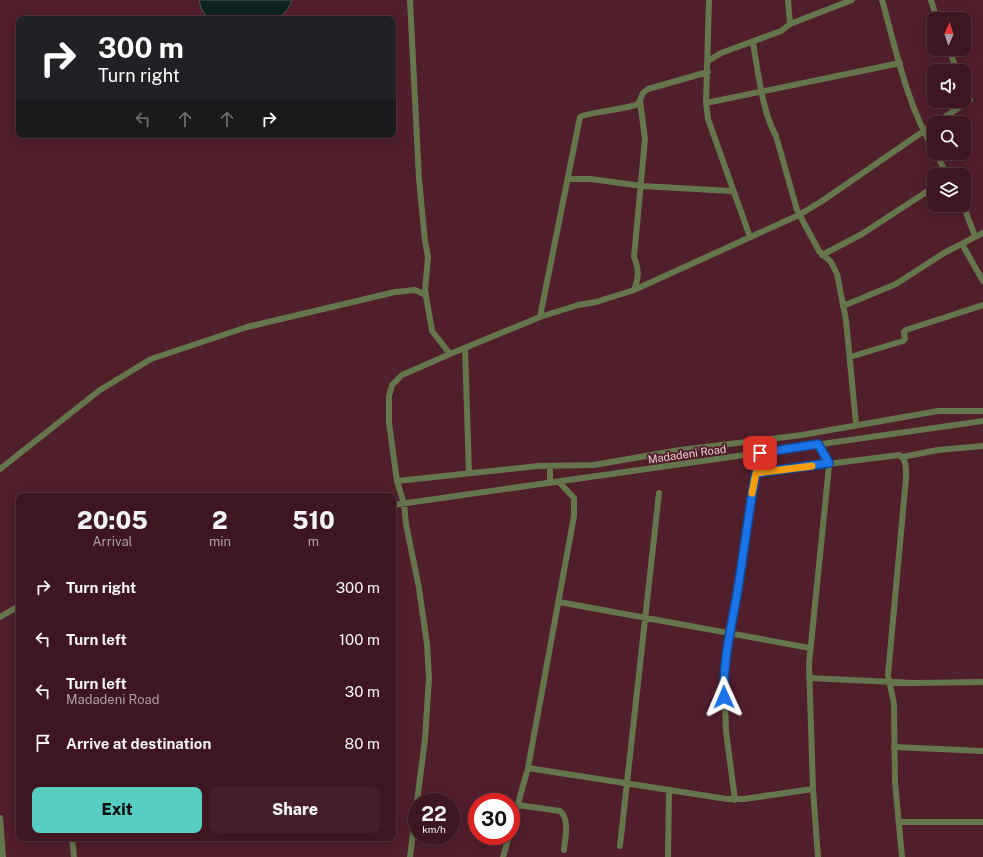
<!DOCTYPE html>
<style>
body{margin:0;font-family:"Public Sans",sans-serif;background:#441f2a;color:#f1f3f6;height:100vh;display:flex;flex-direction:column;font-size:15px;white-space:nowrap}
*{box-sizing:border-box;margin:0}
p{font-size:13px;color:#ad9fa5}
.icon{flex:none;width:22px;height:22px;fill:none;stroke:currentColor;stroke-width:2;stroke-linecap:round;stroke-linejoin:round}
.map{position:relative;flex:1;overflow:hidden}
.side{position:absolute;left:16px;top:493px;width:380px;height:348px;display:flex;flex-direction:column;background:#3d1621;border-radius:8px;box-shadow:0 2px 10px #0003,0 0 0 1px #56353f}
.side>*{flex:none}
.hud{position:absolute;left:16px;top:16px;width:380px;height:122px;border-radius:8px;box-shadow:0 2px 10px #0003,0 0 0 1px #56353f;background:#202124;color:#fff;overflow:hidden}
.needle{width:26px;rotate:3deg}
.buttons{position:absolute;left:927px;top:12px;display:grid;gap:8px}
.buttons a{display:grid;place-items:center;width:44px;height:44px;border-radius:8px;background:#3d1621;box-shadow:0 2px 10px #0003,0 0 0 1px #56353f;font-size:20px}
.speed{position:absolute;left:408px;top:793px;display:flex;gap:8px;font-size:20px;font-weight:700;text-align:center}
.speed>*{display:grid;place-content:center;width:52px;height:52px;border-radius:50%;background:#3d1621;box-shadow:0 2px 10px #0003,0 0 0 1px #56353f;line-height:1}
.speed small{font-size:10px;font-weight:400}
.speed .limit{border:6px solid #d22;background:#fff;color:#111}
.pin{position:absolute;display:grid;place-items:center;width:34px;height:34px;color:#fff;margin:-17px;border-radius:8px;box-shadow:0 2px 6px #0006}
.me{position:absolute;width:44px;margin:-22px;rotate:359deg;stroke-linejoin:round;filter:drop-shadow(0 0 3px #0008)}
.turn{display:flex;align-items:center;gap:14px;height:84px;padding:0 16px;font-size:18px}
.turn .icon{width:52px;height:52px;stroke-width:2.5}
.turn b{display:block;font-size:28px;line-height:34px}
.lanes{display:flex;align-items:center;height:38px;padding:0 16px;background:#0003;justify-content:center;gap:20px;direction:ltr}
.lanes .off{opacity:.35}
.eta{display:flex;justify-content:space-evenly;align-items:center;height:68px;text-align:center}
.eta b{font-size:24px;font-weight:800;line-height:28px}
.cta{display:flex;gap:8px;margin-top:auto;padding:8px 16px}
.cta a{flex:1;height:46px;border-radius:8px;background:#57cec1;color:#111;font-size:16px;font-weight:800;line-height:46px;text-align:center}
.cta a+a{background:#441f2a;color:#f1f3f6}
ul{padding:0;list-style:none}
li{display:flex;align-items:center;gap:12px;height:52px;padding:0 16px}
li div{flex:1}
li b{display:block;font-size:15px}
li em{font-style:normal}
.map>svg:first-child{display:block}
</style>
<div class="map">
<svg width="983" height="857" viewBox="0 0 983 857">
<rect width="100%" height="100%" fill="#511e2c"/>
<path fill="#0d2320" stroke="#505554" d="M199,0H292L288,9L279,18L208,19L201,8Z"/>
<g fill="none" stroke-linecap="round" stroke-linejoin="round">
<path stroke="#65754c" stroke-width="6" d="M410,0L419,179L425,241L428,257L425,290L432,331L450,354
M709,0L706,103L708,119L750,237
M788,0L790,24
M882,0C895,46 908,109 934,149
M931,0L937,19
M753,43C758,71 762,111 776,136L797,210L819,251L831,262L837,274L846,320L856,424
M949,49L956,68
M708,61L721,53L781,31L790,24L852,0
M706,103L900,63
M936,123L970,100
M936,153L947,175
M568,179H591L642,186L732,191
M963,205L975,236
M962,244L983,281
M822,255L862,234L934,187
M634,290C639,277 639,270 634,257L645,139L640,101
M843,306L896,284L944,253L983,233
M540,317L580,117C584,113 628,109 638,104L643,93L648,89L708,72
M465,348L469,473
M850,357L903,341L905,339L904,332L906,330L983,305
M902,457L938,450L983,446
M550,466V483
M0,469L100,390L151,359L247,327L395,292L415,290L426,295
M397,481L538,466L594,465L680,450L802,435L938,411H983
M393,505L983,421
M559,602L810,648
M0,617L19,606
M809,678L914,683L983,682
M894,747L983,751
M528,768L727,799H744L813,789
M735,800L726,731L724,674L729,627L737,593L756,473L899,455C907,459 906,470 906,478L888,675L894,704L895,782L902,857
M518,805L560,811C570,819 565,838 564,850
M0,818L3,857
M899,822H983
M511,829L528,768L574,516V498L559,482
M72,838L74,857
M620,846L659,493
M410,857L425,739L429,678L427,644L419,588L406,524L404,504L397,481L389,423V396L392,385L402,375L450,354L540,317L578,305L596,302L634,290L799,215L822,201L934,124
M503,857L509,836
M668,857L669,790
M818,857L813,789L809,664L829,466L826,456L818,444"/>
</g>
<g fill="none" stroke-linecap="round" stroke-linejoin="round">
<g stroke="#114b97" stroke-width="10">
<path id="route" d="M724,697C723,659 731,630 737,594C744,554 748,513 756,473L829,463L818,444L760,453"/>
</g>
<use href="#route" stroke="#1a73e8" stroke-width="7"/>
<path stroke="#f59e0b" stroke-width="7" d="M752,493L756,473L812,466"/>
</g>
<g text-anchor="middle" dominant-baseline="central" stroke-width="4" stroke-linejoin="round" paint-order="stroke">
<g font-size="11" fill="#ebc9cf" stroke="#511e2c">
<text transform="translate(687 454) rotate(-8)">Madadeni Road</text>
</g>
</g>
</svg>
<div class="buttons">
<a><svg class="needle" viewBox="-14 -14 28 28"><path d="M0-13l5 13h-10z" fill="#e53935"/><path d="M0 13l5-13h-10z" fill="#ad9fa5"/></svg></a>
<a><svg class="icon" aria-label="sound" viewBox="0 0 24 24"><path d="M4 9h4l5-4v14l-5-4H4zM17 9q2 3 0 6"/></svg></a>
<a><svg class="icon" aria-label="search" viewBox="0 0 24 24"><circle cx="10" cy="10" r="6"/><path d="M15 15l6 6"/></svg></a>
<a><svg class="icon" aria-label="layers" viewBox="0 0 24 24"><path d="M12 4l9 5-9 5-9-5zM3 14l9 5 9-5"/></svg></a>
</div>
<div class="speed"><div>22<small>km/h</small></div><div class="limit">30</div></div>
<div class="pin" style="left:760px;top:453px;background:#d93025"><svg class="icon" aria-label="arrive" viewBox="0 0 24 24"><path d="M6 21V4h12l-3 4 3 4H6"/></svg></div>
<svg class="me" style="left:724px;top:697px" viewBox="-20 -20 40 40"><path d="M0-17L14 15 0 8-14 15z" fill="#1a73e8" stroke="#fff" stroke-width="4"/></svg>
<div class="hud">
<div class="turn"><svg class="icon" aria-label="right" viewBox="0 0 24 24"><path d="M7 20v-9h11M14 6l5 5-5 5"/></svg><div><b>300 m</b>Turn right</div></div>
<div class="lanes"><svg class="icon off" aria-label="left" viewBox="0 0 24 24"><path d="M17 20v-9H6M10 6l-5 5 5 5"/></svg><svg class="icon off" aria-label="ahead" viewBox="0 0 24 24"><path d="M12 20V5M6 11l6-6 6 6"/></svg><svg class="icon off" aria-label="ahead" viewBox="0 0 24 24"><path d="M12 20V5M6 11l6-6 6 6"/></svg><svg class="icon" aria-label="right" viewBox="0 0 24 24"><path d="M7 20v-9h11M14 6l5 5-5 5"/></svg></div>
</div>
<section class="side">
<div class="eta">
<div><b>20:05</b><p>Arrival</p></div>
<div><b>2</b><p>min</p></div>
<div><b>510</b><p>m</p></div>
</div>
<ul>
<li><svg class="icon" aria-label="right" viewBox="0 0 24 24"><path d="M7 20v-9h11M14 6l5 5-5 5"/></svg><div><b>Turn right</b></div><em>300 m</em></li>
<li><svg class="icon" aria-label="left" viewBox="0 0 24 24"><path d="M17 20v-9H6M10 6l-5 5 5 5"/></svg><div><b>Turn left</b></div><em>100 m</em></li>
<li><svg class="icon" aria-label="left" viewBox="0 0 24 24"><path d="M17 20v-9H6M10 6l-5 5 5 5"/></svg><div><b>Turn left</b><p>Madadeni Road</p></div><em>30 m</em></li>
<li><svg class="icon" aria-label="arrive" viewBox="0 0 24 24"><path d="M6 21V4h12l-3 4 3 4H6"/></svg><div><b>Arrive at destination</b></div><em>80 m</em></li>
</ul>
<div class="cta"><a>Exit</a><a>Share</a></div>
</section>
</div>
